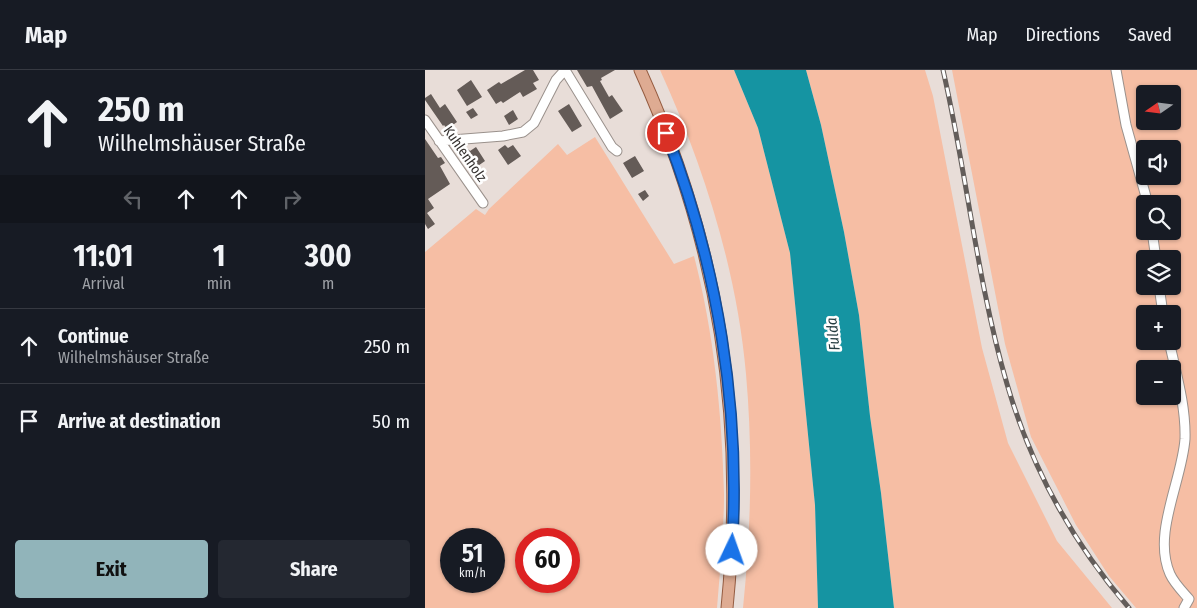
<!DOCTYPE html>
<meta charset="utf-8">
<style>
body{margin:0;font-family:"Fira Sans Condensed",sans-serif;background:#242831;color:#f1f3f6;height:100vh;display:flex;flex-direction:column;font-size:19px;white-space:nowrap}
*{box-sizing:border-box;margin:0}
p{font-size:16px;color:#9ea1a6}
.icon{flex:none;width:28px;height:28px;fill:none;stroke:currentColor;stroke-width:2;stroke-linecap:round;stroke-linejoin:round}
.map{position:relative;flex:1;overflow:hidden}
.drawer{display:flex;flex-direction:column;background:#171b24;width:425px}
.drawer>*{flex:none}
.hud{background:#171b24;color:#f1f3f6;overflow:hidden}
.needle{width:32px;rotate:256deg}
.buttons{position:absolute;left:711px;top:15px;display:grid;gap:10px}
.buttons a{display:grid;place-items:center;width:45px;height:45px;border-radius:5px;background:#171b24;box-shadow:0 1px 4px #0004;font-size:25px}
.speed{position:absolute;left:15px;top:458px;display:flex;gap:10px;font-size:25px;font-weight:700;text-align:center}
.speed>*{display:grid;place-content:center;width:65px;height:65px;border-radius:50%;background:#171b24;box-shadow:0 1px 4px #0004;line-height:1}
.speed small{font-size:12px;font-weight:400}
.speed .limit{border:8px solid #d22;background:#fff;color:#111}
.pin{position:absolute;display:grid;place-items:center;width:42px;height:42px;color:#fff;margin:-21px;border:2px solid #fff;border-radius:50%;box-shadow:0 1px 5px #0007}
.me{position:absolute;width:55px;margin:-28px;rotate:3deg;stroke-linejoin:round;filter:drop-shadow(0 0 4px #0008)}
.turn{display:flex;align-items:center;gap:18px;height:105px;padding:0 15px;font-size:22px}
.turn .icon{width:65px;height:65px;stroke-width:2.5}
.turn b{display:block;font-size:35px;line-height:42px}
.lanes{display:flex;align-items:center;height:48px;padding:0 15px;background:#0003;justify-content:center;gap:25px;direction:ltr}
.lanes .off{opacity:.35}
.eta{display:flex;justify-content:space-evenly;align-items:center;height:85px;text-align:center}
.eta b{font-size:30px;font-weight:700;line-height:35px}
.button{display:flex;gap:10px;margin-top:auto;padding:10px 15px}
.button a{flex:1;height:58px;border-radius:5px;background:#91b4ba;color:#111;font-size:20px;font-weight:700;line-height:58px;text-align:center}
.button a+a{background:#242831;color:#f1f3f6}
ul{padding:0;list-style:none}
li{display:flex;align-items:center;gap:15px;height:75px;padding:0 15px;border-top:1px solid #363941}
li div{flex:1}
li b{display:block;font-size:19px}
li em{font-style:normal}
header{display:flex;align-items:center;gap:30px;box-sizing:border-box;height:70px;padding:0 25px;background:#171b24;border-bottom:1px solid #363941}
header strong{font-size:24px}
nav{display:flex;gap:28px;margin-inline-start:auto;font-size:18px}
main{display:flex;flex:1;min-height:0}
.map>svg:first-child{display:block}
</style>
<header>
<strong>Map</strong>
<nav><a>Map</a><a>Directions</a><a>Saved</a></nav>
</header>
<main>
<section class="drawer">
<div class="hud">
<div class="turn"><svg class="icon" aria-label="ahead" viewBox="0 0 24 24"><path d="M12 20V5M6 11l6-6 6 6"/></svg><div><b>250 m</b>Wilhelmshäuser Straße</div></div>
<div class="lanes"><svg class="icon off" aria-label="left" viewBox="0 0 24 24"><path d="M17 20v-9H6M10 6l-5 5 5 5"/></svg><svg class="icon" aria-label="ahead" viewBox="0 0 24 24"><path d="M12 20V5M6 11l6-6 6 6"/></svg><svg class="icon" aria-label="ahead" viewBox="0 0 24 24"><path d="M12 20V5M6 11l6-6 6 6"/></svg><svg class="icon off" aria-label="right" viewBox="0 0 24 24"><path d="M7 20v-9h11M14 6l5 5-5 5"/></svg></div>
</div>
<div class="eta">
<div><b>11:01</b><p>Arrival</p></div>
<div><b>1</b><p>min</p></div>
<div><b>300</b><p>m</p></div>
</div>
<ul>
<li><svg class="icon" aria-label="ahead" viewBox="0 0 24 24"><path d="M12 20V5M6 11l6-6 6 6"/></svg><div><b>Continue</b><p>Wilhelmshäuser Straße</p></div><em>250 m</em></li>
<li><svg class="icon" aria-label="arrive" viewBox="0 0 24 24"><path d="M6 21V4h12l-3 4 3 4H6"/></svg><div><b>Arrive at destination</b></div><em>50 m</em></li>
</ul>
<div class="button"><a>Exit</a><a>Share</a></div>
</section>
<div class="map">
<svg width="772" height="538" viewBox="0 0 772 538">
<rect width="100%" height="100%" fill="#e8ddd8"/>
<path fill="#f6bea4" fill-rule="evenodd" d="M235,0H309L333,58L365,183L390,435L393,538H318C326,460 328,382 321,304C312,200 278,94 235,0Z
M381,0H500L508,26L557,278L583,373L632,471L687,538H469L456,423L445,346L434,245L419,162L396,55Z
M527,0H772V538H711L684,506L651,455L606,367L580,274ZM720,24H748V51H720ZM720,79H748V106H720ZM720,134H748V161H720ZM720,189H748V216H720ZM720,244H748V271H720ZM720,299H748V326H720Z
M170,67L249,194L269,186C289,263 297,344 299,424C299,462 295,500 292,538H0V182L51,139L60,145L64,139L133,74L142,85ZM26,469H69V511H26ZM101,469H144V511H101Z"/>
<path fill="#1594a2" d="M309,0H381L396,55L419,162L434,245L445,346L456,423L469,538H393L390,435L365,183L333,58Z"/>
<path fill="#645b57" d="M100,0H108L114,10L108,13L112,19L98,27L95,22L78,33L76,31L71,34L62,20L74,12L76,14Z
M152,0H190L176,8L177,10L175,11L184,27L187,25L198,41L185,49L167,16L162,17Z
M46,10L57,27L42,36L32,20Z
M6,24L15,38L20,34L32,52L22,59L19,55L18,56L0,30V28Z
M144,34L157,56L147,62L133,41Z
M48,38L53,45L46,49L41,42Z
M88,40L93,49L84,55L79,46Z
M0,69L13,88L16,87L20,93L15,96L25,114L3,129L9,138L2,143L10,154L3,159L0,154Z
M80,75L83,78L88,75L96,86L83,95L73,80Z
M51,77L60,91L47,100L35,82L42,78L45,81Z
M210,86L219,101L207,108L198,93Z
M220,120L224,126L218,131L213,124Z"/>
<g fill="none" stroke-linecap="round" stroke-linejoin="round">
<g stroke="#9a918c" stroke-width="11">
<path id="minor" d="M140,0L187,77L192,81
M691,0L701,55L723,134
M0,50L58,133
M14,71L78,66L98,62L109,53L131,10L140,0
M727,161L731,189
M734,216L738,244
M744,271C751,303 761,336 760,369C757,411 727,464 745,504C749,513 757,521 764,529
M759,538L764,529"/>
</g>
<g stroke="#955c41" stroke-width="13">
<path id="major" d="M215,0C294,174 321,348 302,538"/>
</g>
<use href="#minor" stroke="#fff" stroke-width="9"/>
<use href="#major" stroke="#deab92" stroke-width="11"/>
<g stroke="#635d5a" stroke-width="5">
<path id="rail" d="M518,0C542,104 552,212 582,314C606,397 648,473 704,538"/>
</g>
<use href="#rail" stroke="#fff" stroke-width="3" stroke-dasharray="9" stroke-linecap="butt"/>
</g>
<g fill="none" stroke-linecap="round" stroke-linejoin="round">
<g stroke="#114b97" stroke-width="12">
<path id="route" d="M241,63C293,195 316,339 307,480"/>
</g>
<use href="#route" stroke="#1a73e8" stroke-width="9"/>
</g>
<g text-anchor="middle" dominant-baseline="central" stroke-width="5" stroke-linejoin="round" paint-order="stroke">
<g font-size="14" fill="#35312f" stroke="#fff">
<text transform="translate(40 84) rotate(55)">Kuhlenholz</text>
</g>
<g font-size="15" font-style="italic" fill="#253d41" stroke="#fff">
<text transform="translate(408 264) rotate(-96)">Fulda</text>
</g>
</g>
</svg>
<div class="buttons">
<a><svg class="needle" viewBox="-14 -14 28 28"><path d="M0-13l5 13h-10z" fill="#e53935"/><path d="M0 13l5-13h-10z" fill="#9ea1a6"/></svg></a>
<a><svg class="icon" aria-label="sound" viewBox="0 0 24 24"><path d="M4 9h4l5-4v14l-5-4H4zM17 9q2 3 0 6"/></svg></a>
<a><svg class="icon" aria-label="search" viewBox="0 0 24 24"><circle cx="10" cy="10" r="6"/><path d="M15 15l6 6"/></svg></a>
<a><svg class="icon" aria-label="layers" viewBox="0 0 24 24"><path d="M12 4l9 5-9 5-9-5zM3 14l9 5 9-5"/></svg></a>
<a>+</a>
<a>−</a>
</div>
<div class="speed"><div>51<small>km/h</small></div><div class="limit">60</div></div>
<div class="pin" style="left:241px;top:63px;background:#d93025"><svg class="icon" aria-label="arrive" viewBox="0 0 24 24"><path d="M6 21V4h12l-3 4 3 4H6"/></svg></div>
<svg class="me" style="left:307px;top:480px" viewBox="-20 -20 40 40"><circle r="19" fill="#fff"/><path d="M0-13L10 11 0 6-10 11z" fill="#1a73e8"/></svg>
</div>
</main>
